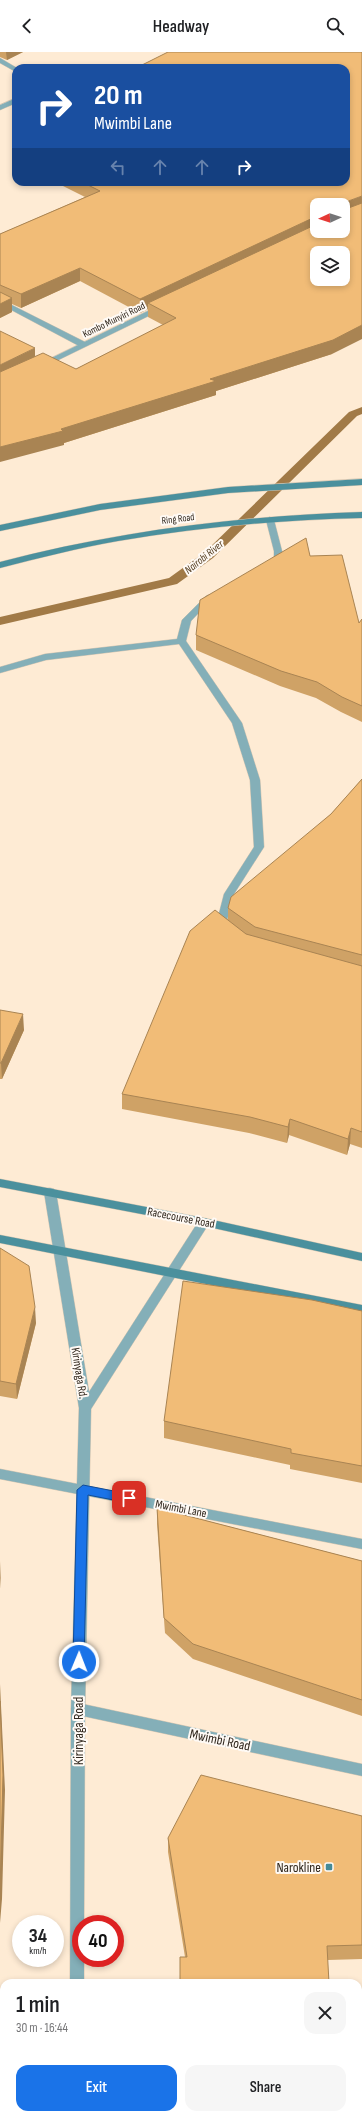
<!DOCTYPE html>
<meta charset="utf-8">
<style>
body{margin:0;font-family:"Sofia Sans Condensed",sans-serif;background:#f6f6f6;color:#202124;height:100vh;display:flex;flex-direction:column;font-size:15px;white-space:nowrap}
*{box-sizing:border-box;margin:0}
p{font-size:13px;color:#757577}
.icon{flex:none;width:22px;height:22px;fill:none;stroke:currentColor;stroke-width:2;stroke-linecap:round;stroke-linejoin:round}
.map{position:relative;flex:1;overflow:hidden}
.sheet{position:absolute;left:0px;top:1927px;width:362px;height:140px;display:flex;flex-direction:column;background:#fff;border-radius:12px 12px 0 0;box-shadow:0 2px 6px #0003}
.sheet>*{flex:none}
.banner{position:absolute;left:12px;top:12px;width:338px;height:122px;border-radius:12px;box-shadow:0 2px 6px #0003;background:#1a4fa0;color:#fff;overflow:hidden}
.needle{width:26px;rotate:267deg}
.tools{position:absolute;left:310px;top:146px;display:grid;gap:8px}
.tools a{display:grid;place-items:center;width:40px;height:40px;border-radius:8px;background:#fff;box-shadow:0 2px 6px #0003;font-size:20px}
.speed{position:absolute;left:12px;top:1863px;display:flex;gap:8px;font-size:20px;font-weight:700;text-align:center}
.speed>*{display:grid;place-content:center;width:52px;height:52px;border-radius:50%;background:#fff;box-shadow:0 2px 6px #0003;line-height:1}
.speed small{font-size:10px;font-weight:400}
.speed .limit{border:6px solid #d22;background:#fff;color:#111}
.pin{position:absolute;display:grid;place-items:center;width:34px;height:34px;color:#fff;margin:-17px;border-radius:8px;box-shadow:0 2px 6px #0006}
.me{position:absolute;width:44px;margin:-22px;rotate:1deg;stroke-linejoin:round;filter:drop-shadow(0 0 3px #0008)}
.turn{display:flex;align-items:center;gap:14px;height:84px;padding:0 16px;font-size:18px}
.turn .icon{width:52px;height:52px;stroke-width:2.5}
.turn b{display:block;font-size:28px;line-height:34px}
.lanes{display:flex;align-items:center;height:38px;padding:0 16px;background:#0003;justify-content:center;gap:20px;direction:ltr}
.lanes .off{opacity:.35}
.round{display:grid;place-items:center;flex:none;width:42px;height:42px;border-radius:12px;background:#f6f6f6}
.head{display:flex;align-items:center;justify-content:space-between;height:68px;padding:0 16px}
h1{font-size:24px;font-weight:600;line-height:30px}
.action{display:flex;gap:8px;margin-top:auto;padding:8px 16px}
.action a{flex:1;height:46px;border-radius:12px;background:#1a73e8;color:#fff;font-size:16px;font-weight:600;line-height:46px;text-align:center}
.action a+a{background:#f6f6f6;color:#202124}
header{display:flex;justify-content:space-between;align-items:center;height:52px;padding:0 16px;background:#fff;font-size:18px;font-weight:600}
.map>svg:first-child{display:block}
</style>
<header><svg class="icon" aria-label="back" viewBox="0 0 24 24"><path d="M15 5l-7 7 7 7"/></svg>Headway<svg class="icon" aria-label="search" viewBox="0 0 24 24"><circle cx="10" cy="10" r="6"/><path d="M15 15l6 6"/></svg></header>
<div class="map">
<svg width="362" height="2067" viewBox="0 0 362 2067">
<rect width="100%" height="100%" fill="#feebd4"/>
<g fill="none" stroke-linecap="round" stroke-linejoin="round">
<path fill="#a17a47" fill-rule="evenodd" d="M362,355V362L357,364L213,506L177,532L0,573V565L169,526L205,500L349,360Z"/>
<g stroke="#d9c8b3" stroke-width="1">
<path id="service" d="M16,46V51L0,58V53Z
M0,247L87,291L88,293L81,295L0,252Z
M270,465L274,468L282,499V511L273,517L269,514L274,510V499L266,468Z
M209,543L213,546L191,569L186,589L242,671L260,728L264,795L234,842L226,872L230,876L225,879L216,873L224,842L254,795L250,728L232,671L179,592L46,608L0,621V615L45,602L177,587L182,568L206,544Z
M0,1417L362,1487V1497L0,1427Z"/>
</g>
<g stroke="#d9c8b3" stroke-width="1">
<path id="minor" d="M0,6L17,16L16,20L0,11Z
M158,254L165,256L44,315L37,313Z
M78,1651L362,1712V1724L78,1663L73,1661L71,1657L73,1653Z"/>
</g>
<g stroke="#d9c8b3" stroke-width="1">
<path id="tertiary" d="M50,1136L54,1137L56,1140L89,1340L200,1167H208L210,1170L91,1357L85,1657L84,1872H81V1906H84V1931H70L71,1657L79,1356L44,1140L46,1137Z
M68,2063H84V2067H68Z"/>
</g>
<g stroke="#d9c8b3" stroke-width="1">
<path id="secondary" d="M362,427V433L228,441L100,458L0,479V473L100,452L228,435Z
M362,460V466C280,468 199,475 118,489C78,496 39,506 0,516V510C119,479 239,464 362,460Z
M0,1127L204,1166L362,1201V1209L204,1174L0,1135Z
M0,1183L362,1253V1263L0,1191Z"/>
</g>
<use href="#service" fill="#84afb8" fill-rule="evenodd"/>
<use href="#minor" fill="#84afb8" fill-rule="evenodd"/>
<use href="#tertiary" fill="#84afb8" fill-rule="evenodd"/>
<use href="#secondary" fill="#4b909d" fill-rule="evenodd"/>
</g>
<path fill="#cfa266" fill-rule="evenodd" d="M0,0H23L7,8L0,5Z
M362,0L332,302L216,339V343L64,391V393L35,304L76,317L163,273L148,265V257L140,261L80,229L21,256L12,252V260L0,266V182L85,145L55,130H346ZM317,153L343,179H317Z
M310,504L359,571L362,567V670L341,660L316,646L280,634L196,598V583Z
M362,727V1096L350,1092L347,1103L289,1083L287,1091L249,1081L122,1057V1042L228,868V856L331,762Z
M0,958L24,978L2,1027H0Z
M0,1196L36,1271L17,1347L0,1344Z
M362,1259V1431L290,1417V1413L164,1386V1369Z
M157,1456L362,1509V1664L193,1607L165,1581L157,1472Z
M362,1764V1907L328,1908L185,1905L168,1800V1786Z"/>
<path fill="#a98453" d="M6,0H23L7,8Z
M362,144V157L343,164V151Z
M317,164L316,178L148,251V257L140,261V247Z
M80,216V229L21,256V242Z
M12,246V260L0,266V252Z
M362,273V287L332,302L216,339V343L64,391V393L0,410V395L61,377L210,327Z
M35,296V311L0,327V313Z
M23,962L24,978L2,1027L1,1011Z
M290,1067L289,1083L287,1091L288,1075Z
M351,1076L350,1092L347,1103L348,1087Z
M35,1255L36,1271L17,1347L16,1332Z
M0,1509L1,1537L0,1526Z
M0,1632L5,1738L2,1847L0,1871Z"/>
<path fill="#f1bc77" stroke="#a98453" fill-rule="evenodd" d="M168,0H362V144L343,151V153H317V164L140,247L80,216L21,242L0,233V182L100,139L82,130H346V16H136Z
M362,151V273L333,288L210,327L216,329L61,377L63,379L0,395V320L43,301L76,317L176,266L148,251L317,172V179H343V158ZM317,201H343V227H317Z
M0,240L12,246L0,252Z
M0,279L35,296L0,313Z
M306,486L310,504L342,503L359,571L362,567V654L342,645L317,630L281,619L196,583L200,548Z
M362,727V903L255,875L228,856L231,845L331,762Z
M215,858L246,882L362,914V1080L351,1076L348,1087L290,1067L288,1075L250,1065L122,1042L190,879Z
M0,958L23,962L1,1011H0Z
M0,1196L29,1214L35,1255L16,1332L0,1329Z
M183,1229L312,1248L362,1259V1414L291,1401V1397L164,1369Z
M157,1456L362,1509V1648L193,1592L164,1566Z
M0,1649L3,1723L0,1839Z
M201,1723L362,1764V1893L327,1894L329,1931H180V1905H187L168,1786Z
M358,2044H362V2067H170L169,2063H358Z"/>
<path fill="#1a73e8" stroke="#114b97" d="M83,1433L129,1442L135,1446L129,1451L88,1443L84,1610L83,1613H75L73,1610L77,1438Z"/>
<rect fill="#458a97" stroke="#fffaf5" stroke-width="1.5" x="325" y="1811" width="8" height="8" rx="2"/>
<g text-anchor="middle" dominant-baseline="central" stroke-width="4" stroke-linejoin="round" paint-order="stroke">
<g font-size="10" fill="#30271d" stroke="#fffaf5">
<text transform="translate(114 268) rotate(-26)">Kombo Munyiri Road</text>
<text transform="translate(178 467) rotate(-7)">Ring Road</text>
</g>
<g font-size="11" font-style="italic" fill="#513a1d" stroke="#fffaf5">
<text transform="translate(204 505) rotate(-39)">Nairobi River</text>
</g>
<g font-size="12" fill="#30271d" stroke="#fffaf5">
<text transform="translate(181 1166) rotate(11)">Racecourse Road</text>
<text transform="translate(79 1321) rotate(81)">Kirinyaga Rd.</text>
<text transform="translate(181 1457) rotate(11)">Mwimbi Lane</text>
</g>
<g font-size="14" fill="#30271d" stroke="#fffaf5">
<text transform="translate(78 1679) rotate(-90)">Kirinyaga Road</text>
<text transform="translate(220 1688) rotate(12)">Mwimbi Road</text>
</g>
<g font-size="14" fill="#30271d" stroke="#fffaf5" text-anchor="end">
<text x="321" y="1815">Narokline</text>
</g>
</g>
</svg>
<div class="tools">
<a><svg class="needle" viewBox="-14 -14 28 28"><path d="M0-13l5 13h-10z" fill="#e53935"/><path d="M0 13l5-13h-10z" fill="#757577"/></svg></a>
<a><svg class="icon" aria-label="layers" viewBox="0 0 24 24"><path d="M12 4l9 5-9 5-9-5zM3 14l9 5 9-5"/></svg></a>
</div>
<div class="speed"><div>34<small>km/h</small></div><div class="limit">40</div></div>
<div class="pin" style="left:129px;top:1446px;background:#d93025"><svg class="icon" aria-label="arrive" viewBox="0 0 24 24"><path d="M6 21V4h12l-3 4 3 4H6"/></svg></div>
<svg class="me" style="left:79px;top:1610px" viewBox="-20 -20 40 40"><circle r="17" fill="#1a73e8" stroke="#fff" stroke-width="3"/><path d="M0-11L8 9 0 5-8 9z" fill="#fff"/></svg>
<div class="banner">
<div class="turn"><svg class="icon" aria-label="right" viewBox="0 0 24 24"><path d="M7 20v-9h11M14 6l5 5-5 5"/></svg><div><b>20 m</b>Mwimbi Lane</div></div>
<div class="lanes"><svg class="icon off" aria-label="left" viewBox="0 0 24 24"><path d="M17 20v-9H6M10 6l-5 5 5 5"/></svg><svg class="icon off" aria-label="ahead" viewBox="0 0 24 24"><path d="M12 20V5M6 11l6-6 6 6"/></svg><svg class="icon off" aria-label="ahead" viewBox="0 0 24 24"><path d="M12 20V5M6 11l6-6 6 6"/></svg><svg class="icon" aria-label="right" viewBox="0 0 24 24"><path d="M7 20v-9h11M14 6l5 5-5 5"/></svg></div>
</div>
<section class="sheet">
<div class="head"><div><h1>1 min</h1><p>30 m · 16:44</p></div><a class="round"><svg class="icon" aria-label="close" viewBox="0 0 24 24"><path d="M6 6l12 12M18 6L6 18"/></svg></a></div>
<div class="action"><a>Exit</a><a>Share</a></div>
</section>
</div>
